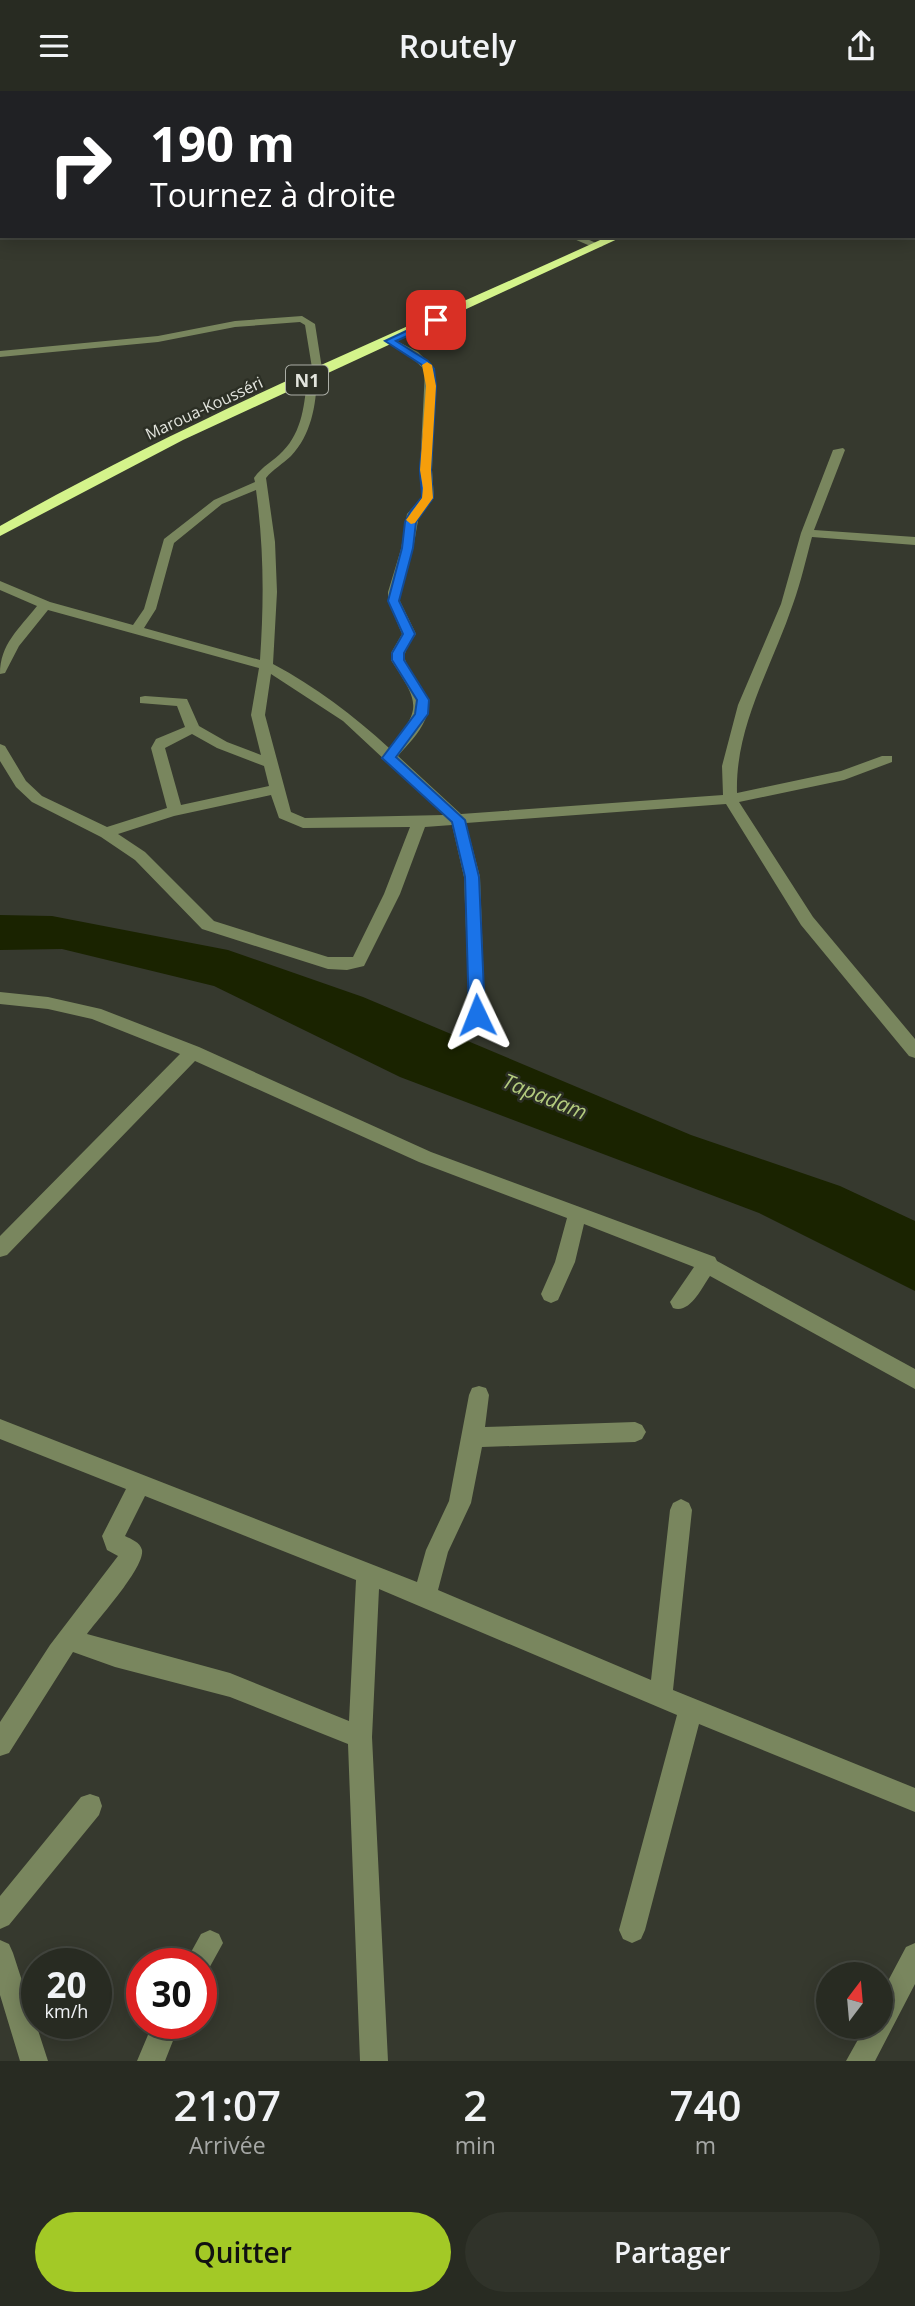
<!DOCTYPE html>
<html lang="fr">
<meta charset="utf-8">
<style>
body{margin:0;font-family:"Open Sans",sans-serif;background:#30332a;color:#f1f3f6;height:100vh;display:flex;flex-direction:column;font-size:26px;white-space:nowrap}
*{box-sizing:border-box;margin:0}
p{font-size:23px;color:#a5a7a5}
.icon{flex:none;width:38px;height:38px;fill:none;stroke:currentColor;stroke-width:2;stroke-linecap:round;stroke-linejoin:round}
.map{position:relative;height:1970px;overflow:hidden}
.panel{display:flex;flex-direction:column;background:#282b22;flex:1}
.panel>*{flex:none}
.hud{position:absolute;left:0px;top:0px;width:915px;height:147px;box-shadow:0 4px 18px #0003,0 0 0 2px #444740;background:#202124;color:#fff;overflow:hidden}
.needle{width:46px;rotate:16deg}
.buttons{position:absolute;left:816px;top:1871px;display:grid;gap:14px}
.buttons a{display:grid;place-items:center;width:77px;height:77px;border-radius:50%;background:#282b22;box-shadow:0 4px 18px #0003,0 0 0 2px #444740;font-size:35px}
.speed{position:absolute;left:21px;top:1857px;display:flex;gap:14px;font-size:35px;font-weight:700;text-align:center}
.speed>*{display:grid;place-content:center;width:91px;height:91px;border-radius:50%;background:#282b22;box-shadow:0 4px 18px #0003,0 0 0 2px #444740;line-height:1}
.speed small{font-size:18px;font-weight:400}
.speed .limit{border:10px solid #d22;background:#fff;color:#111}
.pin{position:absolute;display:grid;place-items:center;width:60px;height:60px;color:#fff;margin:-30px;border-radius:14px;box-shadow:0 4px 10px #0006}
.me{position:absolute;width:77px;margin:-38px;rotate:358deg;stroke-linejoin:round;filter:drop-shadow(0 0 5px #0008)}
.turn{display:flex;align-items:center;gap:24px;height:147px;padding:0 35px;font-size:32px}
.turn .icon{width:91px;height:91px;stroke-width:2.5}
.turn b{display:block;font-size:49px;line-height:60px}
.eta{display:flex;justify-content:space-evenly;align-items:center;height:119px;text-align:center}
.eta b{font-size:42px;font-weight:600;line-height:49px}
.action{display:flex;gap:14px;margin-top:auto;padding:14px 35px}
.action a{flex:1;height:80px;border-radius:42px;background:#a3c926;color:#111;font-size:28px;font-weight:600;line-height:80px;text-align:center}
.action a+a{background:#30332a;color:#f1f3f6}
header{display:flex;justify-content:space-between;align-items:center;height:91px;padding:0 35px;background:#282b22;font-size:32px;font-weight:600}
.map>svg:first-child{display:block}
</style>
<header><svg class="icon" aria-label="menu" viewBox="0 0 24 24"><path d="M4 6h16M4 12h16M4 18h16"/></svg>Routely<svg class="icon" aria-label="share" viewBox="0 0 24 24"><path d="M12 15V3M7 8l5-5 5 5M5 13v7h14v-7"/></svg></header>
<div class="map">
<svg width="915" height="1970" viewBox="0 0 915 1970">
<rect width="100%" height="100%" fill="#36392e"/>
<path fill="#1a2300" d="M0,824L52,825L228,859L363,906L691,1044L840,1095L915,1130V1200L759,1122L400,986L214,895L62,858L0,859Z"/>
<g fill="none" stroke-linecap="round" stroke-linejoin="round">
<path fill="#79865e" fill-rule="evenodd" d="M233,0H241L243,2H234Z
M567,145H580L603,155L595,157Z
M302,225L315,233L323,284L317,287C316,315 311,344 291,365C283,373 273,378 266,387L275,451L277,501L273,573C316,596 353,624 389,657C423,617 419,612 391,569V562L402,543L388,510V501L401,458L407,423L422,406L420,379L425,279L410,265L384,250L393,248L418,261L435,278L432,379L434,407L419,424L413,458L400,501V510L416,543C412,549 406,556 405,563C401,580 439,601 425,629C419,643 407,654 398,665L461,723L723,704L722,675L738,614L781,513L801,442L833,359L843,357L845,359L814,439L915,446V454L812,446C806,468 801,491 793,513C772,576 735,634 737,702L841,680L882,665H892V671L844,689L739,711L813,826L915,948V967L909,965L801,834L726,713L466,732L480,786L485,924C480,933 474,941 463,938L461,933L469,922L464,786L452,734L425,736L400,803L364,875L347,879L328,878L202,838L135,769L101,746L32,711L16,696L0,670V653L5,655L26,690L42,705L107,736L167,717L151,657L156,648L185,636L177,615L140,612V606L145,605L187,608L199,635L227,651L261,664L251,624L259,577L48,519L19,555L5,582L0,583C0,553 19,538 37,515L0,499V490L50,511L133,534L144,518L164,448L214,409L255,391L254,387C262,375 274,370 283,360C302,341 305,312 307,286L313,283L305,234L300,231L235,236L158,251L0,266V260L158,245L235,230ZM256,399C264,458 264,510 260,569L144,537L156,518L174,452L222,413ZM271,583L343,630L444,724L305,727L291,721L265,624ZM192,643L217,657L264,675L269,695L181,714L165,657ZM271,704L279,727L303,737L410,736L384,803L353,866H328L214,830L145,761L118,743L174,725Z
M0,901L48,906L101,918L199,956L431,1061L715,1166L717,1170L915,1278V1298L710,1185C701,1198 690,1223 673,1217L670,1211L694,1176L584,1133L575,1171L558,1209L551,1212L544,1209L541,1203L555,1171L567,1127L419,1071L195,970L7,1164L0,1166V1145L180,963L92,928L48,918L0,913Z
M479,1295L486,1297L489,1304L485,1336L635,1331L642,1334L646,1341L642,1348L635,1351L482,1356L471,1412L448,1461L438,1499L651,1589L670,1419L673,1412L681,1408L689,1412L692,1419L673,1599L915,1697V1721L699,1633L645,1839L641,1848L632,1852L623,1848L619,1839L677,1624L379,1498L372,1646L388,1970H360L348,1653L230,1606L115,1576L73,1561L9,1662L0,1665V1631L50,1554L118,1465L107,1459L102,1445L126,1398L0,1348V1328L417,1491L426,1459L449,1410L469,1304L472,1297ZM145,1405L356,1489L349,1630L230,1582L87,1543C99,1527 145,1476 142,1459C140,1451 131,1448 125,1445Z
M90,1703L99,1706L102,1715L99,1724L9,1834L0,1838V1805L81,1706Z
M210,1839L219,1843L223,1852L207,1881L201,1884V1872H185L201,1843Z
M0,1849L9,1853L13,1862L48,1970H20L0,1904Z
M915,1852V1893L875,1970H846L865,1936H880V1905L906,1856Z
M153,1932H180L165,1970H137Z"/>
<path fill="#d4f38b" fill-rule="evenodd" d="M893,0H903L893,2Z
M609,145H624L183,349L0,445V435C195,324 405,238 609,145Z"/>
</g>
<path fill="#1a73e8" stroke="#114b97" stroke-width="2" d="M436,226L440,229L439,231L396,250L428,270L434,278L436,295L431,379L433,407L416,431L413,457L399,510L415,543L404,562V569L429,609L428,623L396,666L465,729L479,786L485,924L477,930L469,924L465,786L452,731L382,667L415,623L417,609L392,569V562L403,543L388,510L402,457L405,431L410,421L422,406C422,397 420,388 420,378C421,354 434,292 422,274L385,250Z"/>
<path fill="#f59e0b" d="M427,271L432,274L436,295L431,379L433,407L415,432L411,433L406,429L422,407L423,397L420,379L426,295L422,274Z"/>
<g text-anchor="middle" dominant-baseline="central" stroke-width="5" stroke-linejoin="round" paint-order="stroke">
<g font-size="16" fill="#e2e4dd" stroke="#2c2f25">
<text transform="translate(204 317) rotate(-25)">Maroua-Kousséri</text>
</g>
<rect fill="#2c2f25" stroke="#abaea6" stroke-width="2" x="286" y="274.5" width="42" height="29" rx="5"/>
<g font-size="18" font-weight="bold" fill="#e2e4dd">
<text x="307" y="289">N1</text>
</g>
<g font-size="21" font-style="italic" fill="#b3cb7e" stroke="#2c2f25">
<text transform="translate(545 1005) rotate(22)">Tapadam</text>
</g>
</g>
</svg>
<div class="buttons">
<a><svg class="needle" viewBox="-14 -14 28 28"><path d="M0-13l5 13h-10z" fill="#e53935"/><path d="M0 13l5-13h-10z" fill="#a5a7a5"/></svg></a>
</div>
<div class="speed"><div>20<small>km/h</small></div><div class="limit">30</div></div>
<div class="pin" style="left:436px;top:229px;background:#d93025"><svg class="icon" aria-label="arrive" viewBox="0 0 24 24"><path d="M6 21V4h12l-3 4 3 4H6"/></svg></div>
<svg class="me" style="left:477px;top:924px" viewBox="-20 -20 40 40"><path d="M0-17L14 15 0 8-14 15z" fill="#1a73e8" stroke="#fff" stroke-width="4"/></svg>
<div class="hud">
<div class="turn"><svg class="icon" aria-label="right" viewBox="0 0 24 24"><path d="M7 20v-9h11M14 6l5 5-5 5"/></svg><div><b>190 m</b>Tournez à droite</div></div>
</div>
</div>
<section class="panel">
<div class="eta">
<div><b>21:07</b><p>Arrivée</p></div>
<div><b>2</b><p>min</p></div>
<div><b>740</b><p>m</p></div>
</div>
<div class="action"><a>Quitter</a><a>Partager</a></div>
</section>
